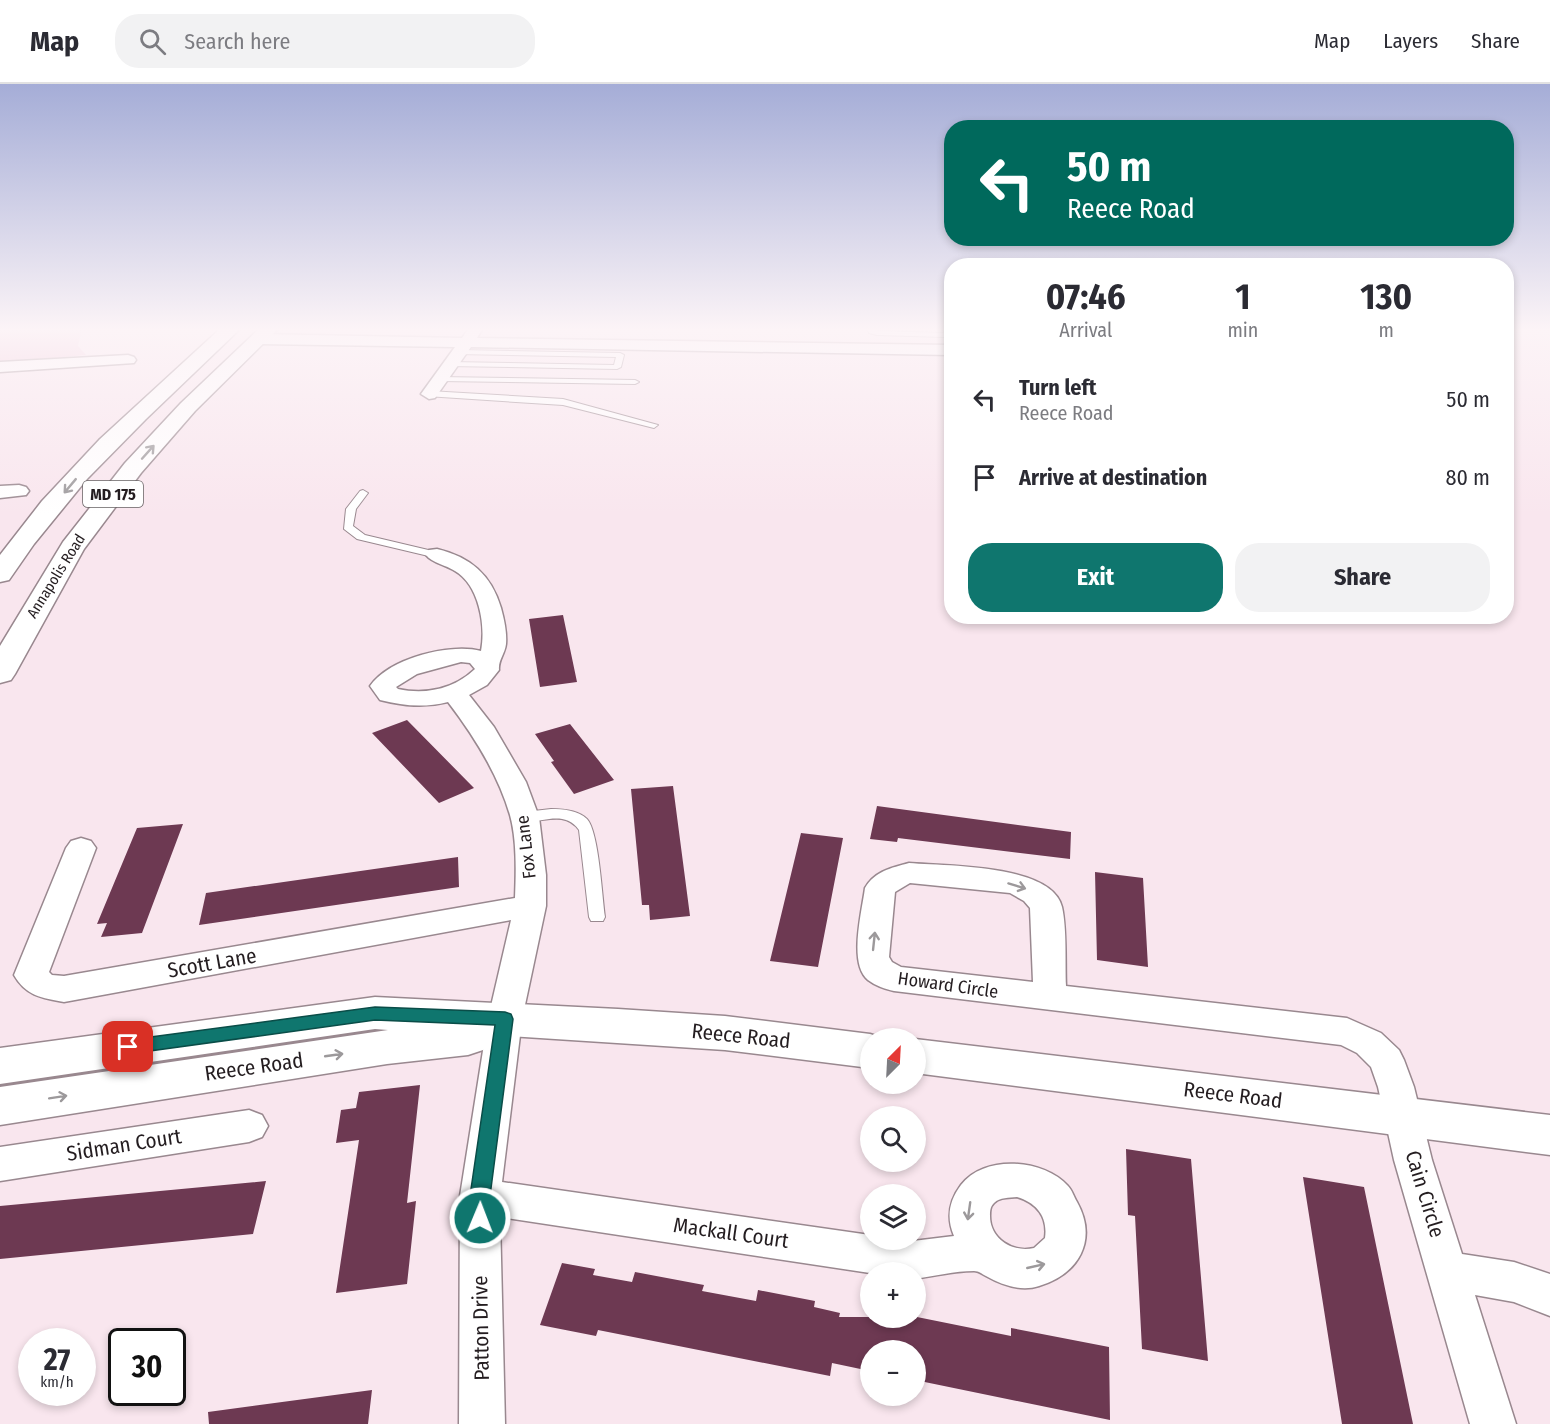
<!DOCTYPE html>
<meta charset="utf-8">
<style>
body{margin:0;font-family:"Fira Sans Condensed",sans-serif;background:#f2f2f3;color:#2b2b33;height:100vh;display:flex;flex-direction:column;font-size:22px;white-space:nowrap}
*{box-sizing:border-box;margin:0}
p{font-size:20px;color:#7c7c81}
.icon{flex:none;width:33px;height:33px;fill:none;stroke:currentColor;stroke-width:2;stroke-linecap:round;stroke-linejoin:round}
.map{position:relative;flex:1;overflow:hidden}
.sheet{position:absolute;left:944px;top:174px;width:570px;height:366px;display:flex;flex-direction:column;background:#fff;border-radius:24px;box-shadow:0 3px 9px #0003}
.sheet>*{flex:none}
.banner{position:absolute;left:944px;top:36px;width:570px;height:126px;border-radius:24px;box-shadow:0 3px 9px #0003;background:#00695c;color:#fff;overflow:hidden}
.needle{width:39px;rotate:24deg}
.fabs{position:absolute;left:860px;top:944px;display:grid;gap:12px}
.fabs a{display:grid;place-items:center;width:66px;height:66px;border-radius:50%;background:#fff;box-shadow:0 3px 9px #0003;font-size:30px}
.speed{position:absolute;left:18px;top:1244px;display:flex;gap:12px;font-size:30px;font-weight:700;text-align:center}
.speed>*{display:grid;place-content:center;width:78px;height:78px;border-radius:50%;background:#fff;box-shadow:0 3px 9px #0003;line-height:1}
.speed small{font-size:15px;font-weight:400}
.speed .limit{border:3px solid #111;border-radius:9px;background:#fff;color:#111}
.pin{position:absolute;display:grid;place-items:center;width:51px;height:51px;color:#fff;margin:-26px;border-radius:12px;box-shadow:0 3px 9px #0006}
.me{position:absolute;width:66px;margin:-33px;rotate:1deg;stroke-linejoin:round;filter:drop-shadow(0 0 4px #0008)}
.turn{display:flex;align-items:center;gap:21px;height:126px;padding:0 24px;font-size:27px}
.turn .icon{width:78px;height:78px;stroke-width:2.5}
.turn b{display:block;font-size:42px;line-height:51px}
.eta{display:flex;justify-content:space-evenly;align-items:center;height:102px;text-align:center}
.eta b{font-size:36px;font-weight:700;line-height:42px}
.button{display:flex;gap:12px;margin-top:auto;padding:12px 24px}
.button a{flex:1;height:69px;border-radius:24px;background:#0f766e;color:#fff;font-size:24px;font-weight:700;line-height:69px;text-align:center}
.button a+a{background:#f2f2f3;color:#2b2b33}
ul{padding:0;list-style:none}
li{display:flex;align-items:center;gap:18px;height:78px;padding:0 24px}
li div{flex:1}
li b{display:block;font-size:22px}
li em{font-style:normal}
header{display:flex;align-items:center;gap:36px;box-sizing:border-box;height:84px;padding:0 30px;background:#fff;border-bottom:2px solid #e1e1e2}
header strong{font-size:28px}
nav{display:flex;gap:33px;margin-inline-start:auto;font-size:21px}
.search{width:420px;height:54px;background:#f2f2f3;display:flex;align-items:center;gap:15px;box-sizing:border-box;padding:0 21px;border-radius:24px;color:#7c7c81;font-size:22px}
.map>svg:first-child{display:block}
</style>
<header>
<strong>Map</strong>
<div class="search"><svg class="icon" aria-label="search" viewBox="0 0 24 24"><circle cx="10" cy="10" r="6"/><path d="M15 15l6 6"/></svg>Search here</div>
<nav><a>Map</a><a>Layers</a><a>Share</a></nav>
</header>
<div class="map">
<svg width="1550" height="1340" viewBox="0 0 1550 1340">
<rect width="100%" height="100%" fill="#f9e6ee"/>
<path fill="#efc3d6" d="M0,244H82L78,262L86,271L0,279Z"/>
<path fill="#6d3952" d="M563,531L577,598L540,603L529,535Z
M407,636L474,704L439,719L372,649Z
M570,640L614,696L574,710L551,678L554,677L535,650Z
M673,702L690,832L650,836L649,821H642L631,705Z
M877,722L1071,748L1070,775L898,754L897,758L870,755Z
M183,740L142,849L101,853L107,839L97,840L137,744Z
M801,749L843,754L818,883L770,877Z
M458,773L459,803L199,841L206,809Z
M1095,788L1143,794L1148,883L1097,876Z
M420,1001L407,1119L416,1117L407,1200L336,1209L359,1056L336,1059L341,1026L356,1024L359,1008Z
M1126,1065L1191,1075L1208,1277L1142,1265L1135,1132L1128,1131Z
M1303,1093L1364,1103L1413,1340H1342Z
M266,1097L253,1150L0,1175V1122Z
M562,1179L595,1185L593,1191L632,1198L635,1188L704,1201L702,1207L756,1217L758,1206L815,1217L814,1223L840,1229L839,1233H917L1011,1252V1244L1109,1263L1110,1336L915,1296V1266H870V1287L832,1279L830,1292L598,1246L596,1252L540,1241Z
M372,1306L368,1340H209L208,1328Z"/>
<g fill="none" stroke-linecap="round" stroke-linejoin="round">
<g stroke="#99888f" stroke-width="2">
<path id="service" d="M868,244H876L878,247L944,249L943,244H951V251L945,253L877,251L869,249Z
M459,266L620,269L624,271L621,283L617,285L447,282L446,280L450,278L614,281L616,273L456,270L455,268Z
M437,293L635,296L639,298L635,300L440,297L436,295Z
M429,307L563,315L658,341L654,344L563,321L426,312V308Z
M363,406L368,409L356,425L353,442L365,451L441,469V473L437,474L357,455L344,445L346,425L360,407Z
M551,725C563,725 578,726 587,735C599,748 602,813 605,833L603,837H591L589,833L579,746C561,721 531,747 518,733L525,728Z"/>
</g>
<g stroke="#99888f" stroke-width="3">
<path id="minor" d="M469,244H483L477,254L951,261V271L471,263L435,314L429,315L421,310L455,263L260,260L252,255L260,250L462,254Z
M128,271L134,273L136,276L134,279L0,288V278Z
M19,401L26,403L29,407L26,411L0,414V402Z
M437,465C470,473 491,490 501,524C504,535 507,548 506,560C505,570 498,576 499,586L487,601L469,611L494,643L526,698L539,733L546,791V822L522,935L502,1098L870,1151V1155L913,1157L954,1152C946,1133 949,1117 961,1101C984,1070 1044,1075 1068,1102C1072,1106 1074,1113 1077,1118C1098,1156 1079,1190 1039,1202C1021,1208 1002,1201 986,1192C982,1190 979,1187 974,1187C955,1187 934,1192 915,1195V1188L870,1189L500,1133L505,1340H459L460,1112L488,935L511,836L64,918C42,914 26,912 14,891L66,764L71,757L81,754L91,757L96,764L49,888L52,891L64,892L515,814C516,788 517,756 510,731C498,690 474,652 448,618C424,624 404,622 380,616L370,602C390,574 450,559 481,567C486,541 479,501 455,487C446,481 432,479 426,471L429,466ZM461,578L470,579L475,585C454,605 426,611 398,605L396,603L417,590ZM1017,1113C1037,1119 1048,1133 1045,1154L1034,1164C1013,1169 990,1155 990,1132C990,1127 990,1123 994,1119C1000,1113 1009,1114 1017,1113Z
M909,779C945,782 1052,780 1062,823C1067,845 1065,879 1066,902L1347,934L1381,949L1399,966L1404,976L1414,1003L1432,1076L1462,1170L1514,1178L1550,1190V1232L1514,1218L1475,1211L1516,1340H1470L1394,1076L1378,1003L1371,983L1357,969L1341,961L894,907C885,905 876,902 868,896C848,880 862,827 865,804C875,787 891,784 909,779ZM910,799L1010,809L1024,817L1030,824L1033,898L901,883L892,878L889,873L895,808Z
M249,1026L262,1031L268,1042L262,1053L249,1058L0,1097V1063Z"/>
</g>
<g stroke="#99888f" stroke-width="3">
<path id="secondary" d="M375,913L618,925L725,932L870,950L883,954H870V984L725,966L509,952L483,966L468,971L387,980L0,1041V1003L388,946L375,945L0,1000V964Z
M915,955L1550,1031V1071L915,989Z"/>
</g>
<g stroke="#99888f" stroke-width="3">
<path id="primary" d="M221,244H241L146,335L87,395L34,460L9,496L0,498V471L42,417L100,355Z
M260,244H279L195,327L141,389L84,465L15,590L11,596L0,599V562L63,458L125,379L181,319Z"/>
</g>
<use href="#service" fill="#fff" fill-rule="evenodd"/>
<use href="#minor" fill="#fff" fill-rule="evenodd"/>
<use href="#secondary" fill="#fff" fill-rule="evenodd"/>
<use href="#primary" fill="#fff" fill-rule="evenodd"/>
</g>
<defs><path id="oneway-shaft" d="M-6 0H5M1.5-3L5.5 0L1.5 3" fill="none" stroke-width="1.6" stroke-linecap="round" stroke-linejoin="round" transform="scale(1.5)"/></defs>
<g stroke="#9c999b">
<use href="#oneway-shaft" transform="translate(148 368) rotate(-48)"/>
<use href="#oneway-shaft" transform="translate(70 402) rotate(130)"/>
<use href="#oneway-shaft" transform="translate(1017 802) rotate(17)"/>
<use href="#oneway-shaft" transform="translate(874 857) rotate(-84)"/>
<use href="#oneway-shaft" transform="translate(334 971) rotate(-8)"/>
<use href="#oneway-shaft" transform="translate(58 1013) rotate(-9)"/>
<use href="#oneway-shaft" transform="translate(969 1127) rotate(98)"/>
<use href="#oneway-shaft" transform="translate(1036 1182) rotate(-13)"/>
</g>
<linearGradient id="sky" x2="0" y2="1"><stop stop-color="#a5add7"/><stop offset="0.57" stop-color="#fcf4f7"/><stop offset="1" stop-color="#fcf4f7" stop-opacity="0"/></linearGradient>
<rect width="1550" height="431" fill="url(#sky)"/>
<path fill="#0f766e" stroke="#0a4d48" stroke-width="1.5" d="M375,923L505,928L511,930L513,935L490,1112V1134L487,1141L480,1144L473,1141L470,1134V1112L495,941L375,936L128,970L122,968L119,963L122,958L128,956Z"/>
<g text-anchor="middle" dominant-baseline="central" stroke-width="6" stroke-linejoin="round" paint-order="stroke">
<g font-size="15" fill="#241d20" stroke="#fff">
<text transform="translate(56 492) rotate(-58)">Annapolis Road</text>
</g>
<rect fill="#fff" stroke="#666163" stroke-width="1.5" x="83" y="397" width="60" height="26" rx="4.5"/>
<g font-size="16" font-weight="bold" fill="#241d20">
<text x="113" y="410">MD 175</text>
</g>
<g font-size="18" fill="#241d20" stroke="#fff">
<text transform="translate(526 763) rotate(-97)">Fox Lane</text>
<text transform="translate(948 901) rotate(8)">Howard Circle</text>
</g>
<g font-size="21" fill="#241d20" stroke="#fff">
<text transform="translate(212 879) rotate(-10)">Scott Lane</text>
<text transform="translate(741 952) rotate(6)">Reece Road</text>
<text transform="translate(254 983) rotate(-8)">Reece Road</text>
<text transform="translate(1233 1011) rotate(7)">Reece Road</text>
<text transform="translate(124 1061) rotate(-9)">Sidman Court</text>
<text transform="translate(1425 1110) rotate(73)">Cain Circle</text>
<text transform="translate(731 1149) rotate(8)">Mackall Court</text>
<text transform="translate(481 1244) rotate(-91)">Patton Drive</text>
</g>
</g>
</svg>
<div class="fabs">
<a><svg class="needle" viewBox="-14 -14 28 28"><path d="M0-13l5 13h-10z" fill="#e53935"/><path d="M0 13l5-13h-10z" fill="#7c7c81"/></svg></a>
<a><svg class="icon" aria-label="search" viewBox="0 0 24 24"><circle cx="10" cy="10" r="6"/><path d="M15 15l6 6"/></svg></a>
<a><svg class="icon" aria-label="layers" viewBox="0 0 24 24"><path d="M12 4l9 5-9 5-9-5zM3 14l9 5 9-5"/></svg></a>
<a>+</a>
<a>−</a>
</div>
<div class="speed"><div>27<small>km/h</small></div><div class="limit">30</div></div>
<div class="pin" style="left:128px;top:963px;background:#d93025"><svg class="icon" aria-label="arrive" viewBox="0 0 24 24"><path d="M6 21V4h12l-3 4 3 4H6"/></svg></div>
<svg class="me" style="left:480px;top:1134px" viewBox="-20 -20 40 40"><circle r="17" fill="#0f766e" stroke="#fff" stroke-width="3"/><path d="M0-11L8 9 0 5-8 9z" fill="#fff"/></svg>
<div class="banner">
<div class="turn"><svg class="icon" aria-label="left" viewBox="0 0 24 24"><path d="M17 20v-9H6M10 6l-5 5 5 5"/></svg><div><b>50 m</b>Reece Road</div></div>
</div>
<section class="sheet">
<div class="eta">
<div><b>07:46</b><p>Arrival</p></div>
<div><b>1</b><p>min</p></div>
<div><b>130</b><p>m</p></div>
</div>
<ul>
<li><svg class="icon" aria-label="left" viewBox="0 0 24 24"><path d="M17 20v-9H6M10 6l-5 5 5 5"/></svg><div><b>Turn left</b><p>Reece Road</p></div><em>50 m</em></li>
<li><svg class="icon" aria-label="arrive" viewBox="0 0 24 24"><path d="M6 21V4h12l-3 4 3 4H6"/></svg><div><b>Arrive at destination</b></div><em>80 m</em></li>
</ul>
<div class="button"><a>Exit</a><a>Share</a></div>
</section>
</div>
